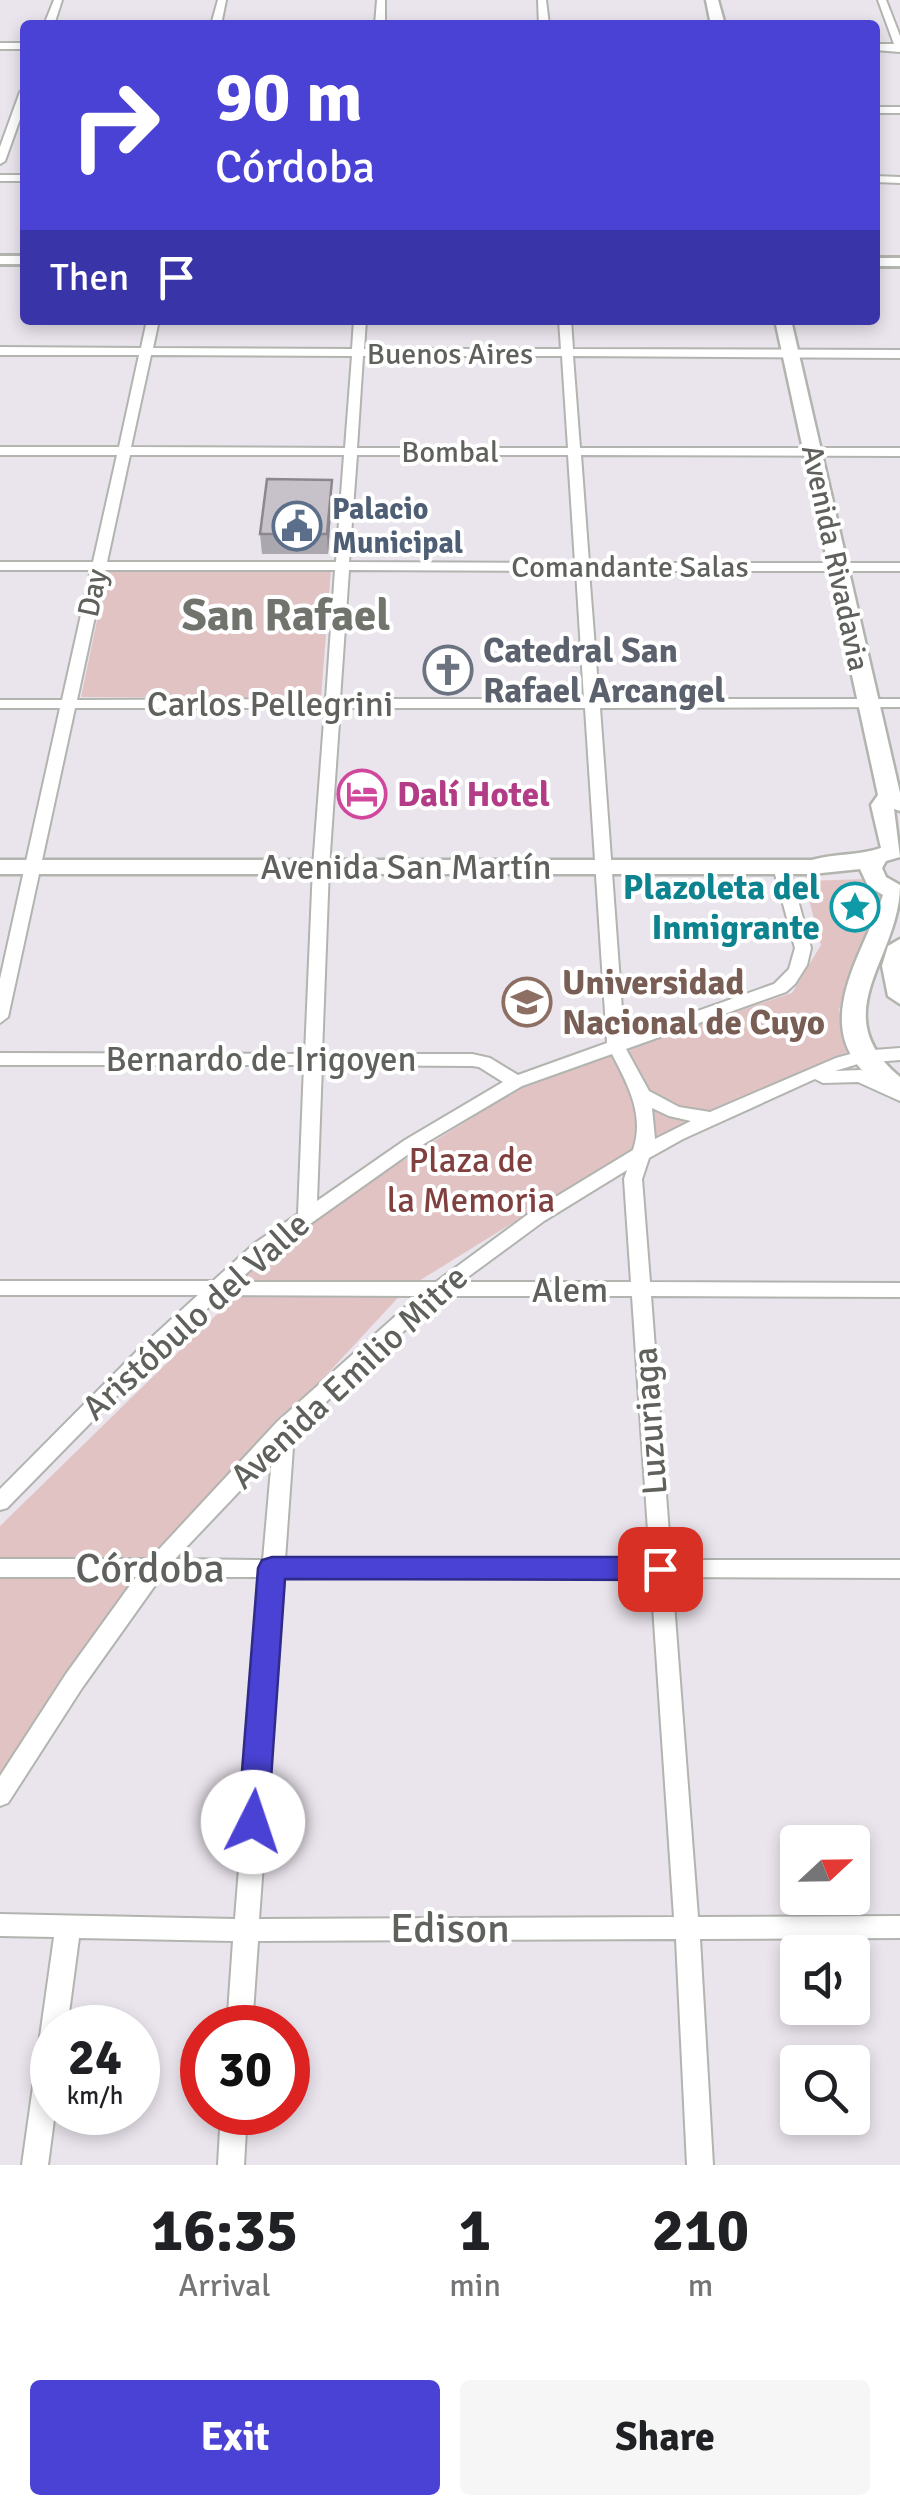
<!DOCTYPE html>
<meta charset="utf-8">
<style>
body{margin:0;font-family:Signika,sans-serif;background:#f6f6f6;color:#202124;height:100vh;display:flex;flex-direction:column;font-size:38px;white-space:nowrap}
*{box-sizing:border-box;margin:0}
p{font-size:32px;color:#757577}
.icon{flex:none;width:55px;height:55px;fill:none;stroke:currentColor;stroke-width:2;stroke-linecap:round;stroke-linejoin:round}
.map{position:relative;height:2165px;overflow:hidden}
.drawer{display:flex;flex-direction:column;background:#fff;flex:1}
.drawer>*{flex:none}
.guide{position:absolute;left:20px;top:20px;width:860px;height:305px;border-radius:10px;box-shadow:0 5px 15px #0003;background:#4942d4;color:#fff;overflow:hidden}
.needle{width:65px;rotate:68deg}
.buttons{position:absolute;left:780px;top:1825px;display:grid;gap:20px}
.buttons a{display:grid;place-items:center;width:90px;height:90px;border-radius:10px;background:#fff;box-shadow:0 5px 15px #0003;font-size:50px}
.speed{position:absolute;left:30px;top:2005px;display:flex;gap:20px;font-size:50px;font-weight:700;text-align:center}
.speed>*{display:grid;place-content:center;width:130px;height:130px;border-radius:50%;background:#fff;box-shadow:0 5px 15px #0003;line-height:1}
.speed small{font-size:25px;font-weight:400}
.speed .limit{border:15px solid #d22;background:#fff;color:#111}
.pin{position:absolute;display:grid;place-items:center;width:85px;height:85px;color:#fff;margin:-42px;border-radius:20px;box-shadow:0 5px 15px #0006}
.me{position:absolute;width:110px;margin:-55px;rotate:4deg;stroke-linejoin:round;filter:drop-shadow(0 0 8px #0008)}
.turn{display:flex;align-items:center;gap:35px;height:210px;padding:0 30px;font-size:45px}
.turn .icon{width:130px;height:130px;stroke-width:2.5}
.turn b{display:block;font-size:70px;line-height:85px}
.then{display:flex;align-items:center;height:95px;padding:0 30px;background:#0003;gap:20px;font-size:38px}
.eta{display:flex;justify-content:space-evenly;align-items:center;height:170px;text-align:center}
.eta b{font-size:60px;font-weight:700;line-height:70px}
.button{display:flex;gap:20px;margin-top:auto;padding:20px 30px}
.button a{flex:1;height:115px;border-radius:10px;background:#4942d4;color:#fff;font-size:40px;font-weight:700;line-height:115px;text-align:center}
.button a+a{background:#f6f6f6;color:#202124}
.map>svg:first-child{display:block}
</style>
<div class="map">
<svg width="900" height="2165" viewBox="0 0 900 2165">
<rect width="100%" height="100%" fill="#eae4ec"/>
<path fill="#e1c3c4" d="M108,568L331,569L321,698L81,697Z
M868,879L886,899L852,965L839,1010L847,1052L624,1154L406,1289L139,1577L0,1788V1526L249,1283L238,1282L310,1218L528,1083L792,993L821,945L804,881Z"/>
<g fill="none" stroke-linecap="round" stroke-linejoin="round">
<g stroke="#b1b4af" stroke-width="4">
<path id="minor" d="M54,0H62L54,25H44Z
M218,0H226L221,25H211Z
M377,0H385V25H375Z
M538,0H546L549,25H539Z
M878,0H886L900,36V52L875,50V44H894Z
M0,43H25V49H0Z
M25,89V105L5,161L0,164V147L20,92Z
M875,107H900V113H875Z
M0,175H25V181H0Z
M875,176L900,177V183L875,182Z
M147,320H159L153,348L352,349L354,320H366L364,349H561L559,320H571L573,349L900,350V358L573,356L580,448H900V456L581,455L589,563H900V571H589L599,699H900V707L600,708L624,1037L774,984L789,969L795,948L773,867L775,864H787L789,867L811,948L807,965L795,984L786,992L626,1049L649,1091L679,1107L710,1112L836,1058L861,1051L900,1048V1060L861,1063L835,1071L861,1070L900,1088V1101L858,1082L823,1083L815,1079L683,1139L649,1158L642,1179L650,1282L900,1283V1297L651,1296L671,1560H900V1578L672,1577L698,1917L900,1916V1938L700,1939L713,2165H687L676,1939L258,1941L252,2028H227L233,1941L79,1938L67,2028H52V2112H55L48,2165H22L54,1937L0,1936V1914L235,1919L262,1577H161L82,1688L8,1803L0,1806V1776L66,1674L136,1577H0V1559H150L277,1422L418,1296L222,1295L153,1359L7,1508L0,1510V1489L139,1349L198,1295H0V1281H213L255,1243L298,1214L304,1065H0V1053L305,1054L313,867L325,708H75L8,1017L0,1023V979L60,708H0V700H62L91,570H0V562H93L117,455H0V447H119L139,355H0V347L141,348ZM151,355L352,356L345,448L131,447ZM363,356H562L568,448H357ZM130,455H344L336,562H107ZM357,455H568L575,563L349,562ZM105,570H335L326,699L77,700ZM349,570L576,571L584,699H340ZM340,708H585L607,1043L518,1075L490,1058L472,1054H322L329,867ZM612,1054C628,1085 645,1115 633,1150L531,1212L436,1282H237L269,1253L417,1148L522,1086ZM322,1065L472,1066L479,1067L503,1082L405,1140L317,1201ZM652,1108L669,1116L691,1121L655,1139ZM627,1170L624,1179L631,1282H461L544,1221ZM444,1296H632L650,1560H285L294,1433L357,1372ZM272,1457L263,1560L175,1559ZM284,1577H651L674,1917L259,1919Z
M221,2112H247L244,2165H218Z"/>
</g>
<g stroke="#b1b4af" stroke-width="6">
<path id="tertiary" d="M0,256H25V264H0Z
M875,258H900V266H875Z"/>
</g>
<g stroke="#b1b5ae" stroke-width="5">
<path id="secondary" d="M706,0H718L725,25H711Z
M775,320H791L900,793V811L894,809L900,857L886,861L882,868L886,877L900,885C900,959 823,1013 900,1077V1096C887,1095 878,1086 868,1076C810,1023 864,953 883,895L868,886L860,869L812,874H0V860H812C837,853 857,856 881,848L871,805L878,795Z
M900,939V1004L888,996L882,966L888,946Z"/>
</g>
<use href="#minor" fill="#fff" fill-rule="evenodd"/>
<use href="#tertiary" fill="#fff" fill-rule="evenodd"/>
<use href="#secondary" fill="#fff" fill-rule="evenodd"/>
</g>
<path fill="#aba7ae" d="M332,480V499L328,554H262L260,534Z"/>
<path fill="#8b888d" d="M332,480V499L328,554L327,534Z"/>
<path fill="#c7c2ca" stroke="#8b888d" stroke-width="2.5" d="M267,479L332,480L327,534H260Z"/>
<path fill="#4942d4" stroke="#2f2b8a" stroke-width="2.5" d="M272,1557H660L669,1561L673,1569L669,1577L660,1580L285,1579L268,1822L264,1831L253,1835L243,1831L238,1822L258,1568L262,1560Z"/>
<defs>
<g id="civic-ring" transform="scale(2.5)"><circle r="9.5" fill="#fff" stroke="#5c6f8a" stroke-width="1.5"/><path d="M-.6-6.5H3V-4.5H.6V-3L4-1V1h2V6H-6V1h2V-1L-.6-3ZM-1.2 2.5V6h2.4V2.5Z" fill="#5c6f8a"/></g>
<g id="church-ring" transform="scale(2.5)"><circle r="9.5" fill="#fff" stroke="#6b7280" stroke-width="1.5"/><path d="M-1.2-6h2.4v3.5h3.3v2.4h-3.3V6h-2.4V-.1h-3.3v-2.4h3.3Z" fill="#6b7280"/></g>
<g id="hotel-ring" transform="scale(2.5)"><circle r="9.5" fill="#fff" stroke="#d1479c" stroke-width="1.5"/><path d="M-6-4.5h1.5V1H6V5H4.5V3h-9V5H-6ZM-4 0a1.8 1.8 0 1 1 3.6 0ZM.5 0V-2.5h3Q6-2.5 6 0Z" fill="#d1479c"/></g>
<g id="sight-ring" transform="scale(2.5)"><circle r="9.5" fill="#fff" stroke="#0f9aa8" stroke-width="1.5"/><path d="M0-6L1.8-2.2L6-1.7L2.9 1.2L3.7 5.4L0 3.3L-3.7 5.4L-2.9 1.2L-6-1.7L-1.8-2.2Z" fill="#0f9aa8"/></g>
<g id="university-ring" transform="scale(2.5)"><circle r="9.5" fill="#fff" stroke="#8d6e63" stroke-width="1.5"/><path d="M0-5L7-2L0 1L-7-2ZM-4 1L0 2.5L4 1V4Q0 6-4 4Z" fill="#8d6e63"/></g>
</defs>
<g fill-rule="evenodd">
<use href="#civic-ring" x="297" y="526"/>
<use href="#church-ring" x="448" y="670"/>
<use href="#hotel-ring" x="362" y="794"/>
<use href="#sight-ring" x="855" y="907"/>
<use href="#university-ring" x="527" y="1002"/>
</g>
<g text-anchor="middle" dominant-baseline="central" stroke-width="8" stroke-linejoin="round" paint-order="stroke">
<g font-size="30" fill="#5f625c" stroke="#fff">
<text x="450" y="354">Buenos Aires</text>
<text x="450" y="452">Bombal</text>
<text transform="translate(835 558) rotate(78)">Avenida Rivadavia</text>
<text x="630" y="567">Comandante Salas</text>
<text transform="translate(93 593) rotate(-78)">Day</text>
</g>
<g font-size="30" font-weight="bold" fill="#4e5e75" stroke="#fff" text-anchor="start">
<text x="332" y="509">Palacio<tspan x="332" dy="34">Municipal</tspan></text>
</g>
<g font-size="35" font-weight="bold" fill="#5b616d" stroke="#fff" text-anchor="start">
<text x="483" y="650">Catedral San<tspan x="483" dy="40">Rafael Arcangel</tspan></text>
</g>
<g font-size="35" fill="#5f625c" stroke="#fff">
<text x="270" y="704">Carlos Pellegrini</text>
<text x="406" y="867">Avenida San Martín</text>
<text x="261" y="1059">Bernardo de Irigoyen</text>
<text x="570" y="1290">Alem</text>
<text transform="translate(196 1316) rotate(-42)">Aristóbulo del Valle</text>
<text transform="translate(349 1377) rotate(-43)">Avenida Emilio Mitre</text>
<text transform="translate(650 1421) rotate(-94)">Luzuriaga</text>
</g>
<g font-size="35" font-weight="bold" fill="#b23c85" stroke="#fff" text-anchor="start">
<text x="397" y="794">Dalí Hotel</text>
</g>
<g font-size="35" font-weight="bold" fill="#0d838f" stroke="#fff" text-anchor="end">
<text x="820" y="887">Plazoleta del<tspan x="820" dy="40">Inmigrante</tspan></text>
</g>
<g font-size="35" font-weight="bold" fill="#785e54" stroke="#fff" text-anchor="start">
<text x="562" y="982">Universidad<tspan x="562" dy="40">Nacional de Cuyo</tspan></text>
</g>
<g font-size="35" fill="#7f403f" stroke="#fff">
<text x="471" y="1160">Plaza de<tspan x="471" dy="40">la Memoria</tspan></text>
</g>
<g font-size="42" fill="#5f625c" stroke="#fff">
<text x="150" y="1568">Córdoba</text>
<text x="450" y="1928">Edison</text>
</g>
<g font-size="45" font-weight="bold" fill="#71746d" stroke="#fff">
<text x="286" y="615">San Rafael</text>
</g>
</g>
</svg>
<div class="buttons">
<a><svg class="needle" viewBox="-14 -14 28 28"><path d="M0-13l5 13h-10z" fill="#e53935"/><path d="M0 13l5-13h-10z" fill="#757577"/></svg></a>
<a><svg class="icon" aria-label="sound" viewBox="0 0 24 24"><path d="M4 9h4l5-4v14l-5-4H4zM17 9q2 3 0 6"/></svg></a>
<a><svg class="icon" aria-label="search" viewBox="0 0 24 24"><circle cx="10" cy="10" r="6"/><path d="M15 15l6 6"/></svg></a>
</div>
<div class="speed"><div>24<small>km/h</small></div><div class="limit">30</div></div>
<div class="pin" style="left:660px;top:1569px;background:#d93025"><svg class="icon" aria-label="arrive" viewBox="0 0 24 24"><path d="M6 21V4h12l-3 4 3 4H6"/></svg></div>
<svg class="me" style="left:253px;top:1822px" viewBox="-20 -20 40 40"><circle r="19" fill="#fff"/><path d="M0-13L10 11 0 6-10 11z" fill="#4942d4"/></svg>
<div class="guide">
<div class="turn"><svg class="icon" aria-label="right" viewBox="0 0 24 24"><path d="M7 20v-9h11M14 6l5 5-5 5"/></svg><div><b>90 m</b>Córdoba</div></div>
<div class="then">Then<svg class="icon" aria-label="arrive" viewBox="0 0 24 24"><path d="M6 21V4h12l-3 4 3 4H6"/></svg></div>
</div>
</div>
<section class="drawer">
<div class="eta">
<div><b>16:35</b><p>Arrival</p></div>
<div><b>1</b><p>min</p></div>
<div><b>210</b><p>m</p></div>
</div>
<div class="button"><a>Exit</a><a>Share</a></div>
</section>
